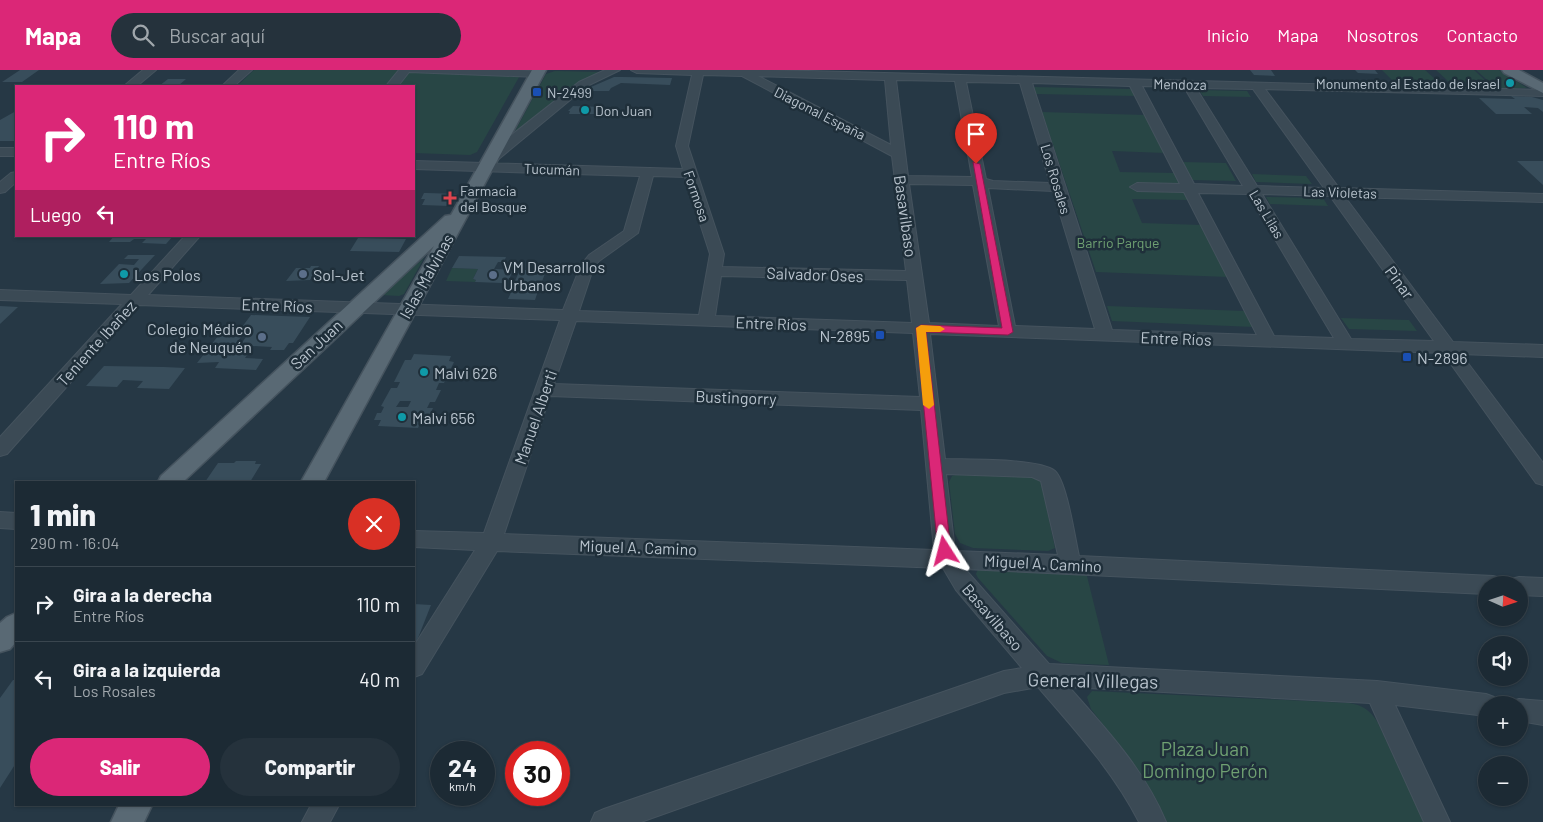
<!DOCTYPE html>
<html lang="es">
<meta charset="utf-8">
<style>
body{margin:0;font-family:Barlow,sans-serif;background:#25323c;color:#f1f3f6;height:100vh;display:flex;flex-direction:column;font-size:19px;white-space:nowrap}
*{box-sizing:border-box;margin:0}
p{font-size:16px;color:#a0a7ac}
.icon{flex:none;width:28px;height:28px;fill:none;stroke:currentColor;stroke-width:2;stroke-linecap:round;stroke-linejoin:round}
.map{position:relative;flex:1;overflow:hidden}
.sheet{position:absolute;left:15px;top:411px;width:400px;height:325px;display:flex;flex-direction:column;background:#1c2a34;border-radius:0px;box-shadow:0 1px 4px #0004,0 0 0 1px #3a464f}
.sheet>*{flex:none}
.banner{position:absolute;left:15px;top:15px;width:400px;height:152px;border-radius:0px;box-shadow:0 1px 4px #0004,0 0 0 1px #3a464f;background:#db2777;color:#fff;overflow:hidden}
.needle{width:32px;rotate:93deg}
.buttons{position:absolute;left:1478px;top:506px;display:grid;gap:10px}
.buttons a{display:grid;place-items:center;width:50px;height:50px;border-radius:50%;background:#1c2a34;box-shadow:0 1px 4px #0004,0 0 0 1px #3a464f;font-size:25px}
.speed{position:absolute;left:430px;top:671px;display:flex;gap:10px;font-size:25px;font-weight:700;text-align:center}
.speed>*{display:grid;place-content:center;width:65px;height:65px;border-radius:50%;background:#1c2a34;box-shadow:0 1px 4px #0004,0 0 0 1px #3a464f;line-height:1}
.speed small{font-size:12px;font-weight:400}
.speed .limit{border:8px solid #d22;background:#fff;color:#111}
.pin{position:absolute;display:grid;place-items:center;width:42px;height:42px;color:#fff;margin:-51px -21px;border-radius:50% 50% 50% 0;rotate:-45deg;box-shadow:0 0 5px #0007}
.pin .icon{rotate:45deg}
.me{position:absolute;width:55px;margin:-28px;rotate:351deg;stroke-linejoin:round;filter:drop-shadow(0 0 4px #0008)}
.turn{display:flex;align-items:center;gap:18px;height:105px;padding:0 15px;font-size:22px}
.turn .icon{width:65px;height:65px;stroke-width:2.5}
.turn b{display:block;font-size:35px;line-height:42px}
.then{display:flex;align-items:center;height:48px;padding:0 15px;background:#0003;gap:10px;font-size:19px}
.round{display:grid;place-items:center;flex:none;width:52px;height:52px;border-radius:26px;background:#25323c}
.headline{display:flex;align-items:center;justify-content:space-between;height:85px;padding:0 15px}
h1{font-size:30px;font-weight:800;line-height:38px}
.action{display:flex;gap:10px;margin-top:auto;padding:10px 15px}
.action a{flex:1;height:58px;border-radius:30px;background:#db2777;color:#fff;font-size:20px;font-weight:800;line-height:58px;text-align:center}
.action a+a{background:#25323c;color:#f1f3f6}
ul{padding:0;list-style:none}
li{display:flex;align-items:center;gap:15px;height:75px;padding:0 15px;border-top:1px solid #3a464f}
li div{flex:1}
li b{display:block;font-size:19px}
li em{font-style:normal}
header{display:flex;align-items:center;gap:30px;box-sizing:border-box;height:70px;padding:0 25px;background:#db2777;color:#fff}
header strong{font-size:24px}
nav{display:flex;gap:28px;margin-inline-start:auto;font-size:18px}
.search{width:350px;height:45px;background:#25323c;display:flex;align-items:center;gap:12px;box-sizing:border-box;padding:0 18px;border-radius:28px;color:#a0a7ac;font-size:19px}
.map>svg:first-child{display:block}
</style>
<header>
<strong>Mapa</strong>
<div class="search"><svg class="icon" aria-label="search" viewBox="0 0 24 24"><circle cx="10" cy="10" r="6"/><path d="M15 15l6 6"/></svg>Buscar aquí</div>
<nav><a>Inicio</a><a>Mapa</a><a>Nosotros</a><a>Contacto</a></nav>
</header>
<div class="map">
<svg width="1543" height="752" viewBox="0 0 1543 752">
<rect width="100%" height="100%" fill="#263845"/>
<path fill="#284645" d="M254,0H523L477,82L470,85L414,83V16H237Z
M1382,0H1425L1437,11L1392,10Z
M1436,0H1474L1488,13L1449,12Z
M1476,0H1499L1527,18H1496Z
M555,1L601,2L583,10L518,63H514L546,4Z
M1033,17L1132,19L1136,26L1036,24Z
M1199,20L1247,21L1251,27L1203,26Z
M1042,42L1146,45L1165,83L1112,81L1120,102L1175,103L1189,130L1132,129L1142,153L1202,155L1228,207L1096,202Z
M1183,92L1226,93L1236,111L1192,110Z
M1252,104L1306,106L1312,114L1256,112Z
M1266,127L1323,128L1328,136L1270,134Z
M424,188L404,224L399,226L381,225Z
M452,198L478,199L473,209L476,210L475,212L446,211Z
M1107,236L1245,241L1254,257L1112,251Z
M1341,248L1409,250L1417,261L1349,259Z
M957,404L1030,407L1041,411L1055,478L1048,481L973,478L960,473L955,464L949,412L952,406Z
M978,499L1086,502L1109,595L1062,593L1047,586L978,508L976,504Z
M1092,621L1349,633C1363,635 1371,641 1378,653L1424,752H1167L1137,699L1091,639L1087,627Z"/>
<path fill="#384d5b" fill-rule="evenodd" d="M20,0H39L22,12H2Z
M1250,0H1271L1275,6L1254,5Z
M1355,0H1375L1378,4L1358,3Z
M614,7H623L672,8L670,15L621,13L611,18L609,21H590L591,17Z
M168,9H186L178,16H159Z
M1511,26L1532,27L1543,30V42L1538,38L1524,37L1532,44H1496L1479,28L1515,29Z
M573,36L603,37L600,44H569L570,41H568Z
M16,41V71H0V50Z
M1517,91H1543V115Z
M424,123H427L457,124L450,136L422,135L425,129H421Z
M114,166H173L166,174L142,173L146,169H134L130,172H109Z
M358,168L406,169L399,182L350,181Z
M128,185H155L129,213L100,214L119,194L134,195L139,189H124Z
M459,186L506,187L504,192H498L494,199L513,200L509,210H504L502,213L475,212L476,210L473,209L478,199L452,198Z
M311,196H319L310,210L286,211L296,198H310Z
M520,200H530L528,205H537L538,201H546L541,214H534L532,218H539L535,230L508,229L513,218H521L523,214L514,213Z
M0,236L18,237L0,254Z
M251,245L310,247L293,273H289L284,280H270L272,277L253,276L245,288L263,289L256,300L215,298L219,292L197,293L218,266L241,267L229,283L234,284L253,257H242Z
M414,284L451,286L449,291L454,292L444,313H439L436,320H441L435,332H430L427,338H433L427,351H421L418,358L378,356L381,350H374L377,343H381L384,337L381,336L391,318H397L400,312H394L405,290H411ZM400,331H411L408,337H396Z
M104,296L164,297L185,298L169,319L137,318L143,311L123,310L117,317L86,316Z
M236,391H256L255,394H261L250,412H205L218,393H234Z
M414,534L431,535L416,573H414Z
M13,610H16V693L0,718V628Z"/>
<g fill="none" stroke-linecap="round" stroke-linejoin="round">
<g stroke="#45535e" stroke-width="2">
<path id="minor" d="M143,0H156L137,16H124Z
M239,0H252L234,16H222Z
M399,0H518L537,1L543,4L537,7L409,2L398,16H386Z
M605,0H620L587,16L495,92H485L484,89L485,86L579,12Z
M631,0H770L1543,20V26L1265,19L1339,118L1543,124V132L1345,127L1453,272L1543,275V287L1461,284L1543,393V415L1536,413L1443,283L930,264L945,389C967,390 1040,388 1055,401C1067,412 1075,469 1079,486L1493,506L1501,508L1504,515H1486V524L965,499L1049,594L1377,611L1486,624L1494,627L1498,635H1486V646L1395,635L1450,752H1424L1370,633L1069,617C1106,659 1144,699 1166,752H1139C1113,701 1075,660 1038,617L1004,623L641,752H591L595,743L604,739L1004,601L1022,598L956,520L943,498L497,481L422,604L414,607V576L475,480L414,477V461L484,463L560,250L139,235L7,384L0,386V367L122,234L0,230V220L131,225L185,166H200L148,225L563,240L581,195L589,185L624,161L640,106L414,99V91L683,99L676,76L692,5L637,3ZM703,5L742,6L892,86L906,201L722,197L724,184L688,76ZM758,6L885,10L891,75ZM896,10L955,11L972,107L908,106ZM966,12L1020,13L1050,113L993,111L986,109ZM1032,13L1130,16L1180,114L1137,113L1130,117L1137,121L1184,122L1257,265L1112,260ZM1142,16L1184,17L1243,116L1194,114ZM1196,18L1253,19L1324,118L1257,116ZM653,106L685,107L710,184L699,245L579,241L593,199L599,191L638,163ZM909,114L973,115L999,256L929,253ZM988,118L1053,121L1095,259L1015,256ZM1198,123L1248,124L1334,268L1274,266ZM1262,124L1330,126L1434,271L1351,269ZM721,206L907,210L912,253L715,246ZM576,251L913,263L920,327L554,314ZM550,326L921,340L934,480L504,464ZM946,404L1032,407L1041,411L1058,485L955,481Z
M0,78H16V86H0Z
M16,102V112L5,122L0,123V112L11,103Z
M0,442L16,443V459L0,458Z
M1519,507L1543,508V526L1519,525V515H1509L1511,509Z
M1519,629L1543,631V655L1519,651V635H1509L1510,632Z
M311,735H339L330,752H302Z"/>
</g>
<g stroke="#45535e" stroke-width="3">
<path id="major" d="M532,0H546L324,412H301L434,176L183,412H158L161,406L445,146L451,145Z
M1502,0H1519L1543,13V23L1504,3Z
M16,543V572L10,579L0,582V553L7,547Z
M119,735H152L144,752H111Z"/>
</g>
<use href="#minor" fill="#3b4a55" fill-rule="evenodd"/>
<use href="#major" fill="#596974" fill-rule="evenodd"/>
</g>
<path fill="#db2777" stroke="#8e194d" d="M973,92L980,94L1013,262L1008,265L926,262L951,481L949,485L945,486L940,485L938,481L916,258L921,255L1002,258Z"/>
<path fill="#f59e0b" d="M921,255L940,256L945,259L940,262H926L934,335L929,339L923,335L916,258Z"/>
<g fill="#0f9aa8" stroke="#1f2f3a" stroke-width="2">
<circle cx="1510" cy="13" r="5"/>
<circle cx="585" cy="40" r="5"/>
<circle cx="124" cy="204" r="5"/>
<circle cx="424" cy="302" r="5"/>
<circle cx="402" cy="347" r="5"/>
</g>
<g fill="#1a4fb4" stroke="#1f2f3a" stroke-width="2">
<rect x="532" y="17" width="10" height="10" rx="2.5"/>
<rect x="875" y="260" width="10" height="10" rx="2.5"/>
<rect x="1402" y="282" width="10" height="10" rx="2.5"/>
</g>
<path fill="#e0444e" stroke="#1f2f3a" stroke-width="2" d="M447.5 120.5h5v5h5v5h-5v5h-5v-5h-5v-5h5z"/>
<g fill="#5c6f8a" stroke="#1f2f3a" stroke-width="2">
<circle cx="303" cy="204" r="5"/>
<circle cx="493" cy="205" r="5"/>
<circle cx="262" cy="267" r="5"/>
</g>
<g text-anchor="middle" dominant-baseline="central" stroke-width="5" stroke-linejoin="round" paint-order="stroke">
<g font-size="14" fill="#b9c4ce" stroke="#1f2f3a" text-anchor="start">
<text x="1500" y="13" text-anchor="end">Monumento al Estado de Israel</text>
<text x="547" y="22">N-2499</text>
<text x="595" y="40">Don Juan</text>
<text x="460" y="120">Farmacia<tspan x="460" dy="16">del Bosque</tspan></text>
</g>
<g font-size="14" fill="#b9c4ce" stroke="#1f2f3a">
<text transform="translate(1180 14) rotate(1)">Mendoza</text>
<text transform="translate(820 43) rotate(27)">Diagonal España</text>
<text transform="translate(552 99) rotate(2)">Tucumán</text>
<text transform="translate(1056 109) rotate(73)">Los Rosales</text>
<text transform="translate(1340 122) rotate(2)">Las Violetas</text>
<text transform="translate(697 126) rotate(71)">Formosa</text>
<text transform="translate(1267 144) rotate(59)">Las Lilas</text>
</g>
<g font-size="14" fill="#6fa072" stroke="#1f2f3a">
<text x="1118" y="172">Barrio Parque</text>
</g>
<g font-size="16" fill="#b9c4ce" stroke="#1f2f3a">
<text transform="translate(906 146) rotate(82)">Basavilbaso</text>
<text transform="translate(815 204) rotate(2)">Salvador Oses</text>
<text transform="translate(426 206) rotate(-61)">Islas Malvinas</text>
<text transform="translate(1400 212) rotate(54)">Pinar</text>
<text transform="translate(277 235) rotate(2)">Entre Ríos</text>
<text transform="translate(771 253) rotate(2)">Entre Ríos</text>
<text transform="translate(1176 268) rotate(2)">Entre Ríos</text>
<text transform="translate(96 273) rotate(-48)">Teniente Ibañez</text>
<text transform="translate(316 274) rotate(-43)">San Juan</text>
<text transform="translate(736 327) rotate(2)">Bustingorry</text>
<text transform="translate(535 347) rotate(-71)">Manuel Alberti</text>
<text transform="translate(638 477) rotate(2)">Miguel A. Camino</text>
<text transform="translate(1043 493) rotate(3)">Miguel A. Camino</text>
<text transform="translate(993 547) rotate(49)">Basavilbaso</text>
</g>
<g font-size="16" fill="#b9c4ce" stroke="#1f2f3a" text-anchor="start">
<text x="503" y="196">VM Desarrollos<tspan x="503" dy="18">Urbanos</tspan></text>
<text x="134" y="204">Los Polos</text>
<text x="313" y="204">Sol-Jet</text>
<text x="252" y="258" text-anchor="end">Colegio Médico<tspan x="252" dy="18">de Neuquén</tspan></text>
<text x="870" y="265" text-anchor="end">N-2895</text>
<text x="1417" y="287">N-2896</text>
<text x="434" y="302">Malvi 626</text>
<text x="412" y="347">Malvi 656</text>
</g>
<g font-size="19" fill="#b9c4ce" stroke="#1f2f3a">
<text transform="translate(1093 610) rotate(1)">General Villegas</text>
</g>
<g font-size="19" fill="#6fa072" stroke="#1f2f3a">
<text x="1205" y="678">Plaza Juan<tspan x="1205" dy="22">Domingo Perón</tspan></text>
</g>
</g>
</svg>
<div class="buttons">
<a><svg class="needle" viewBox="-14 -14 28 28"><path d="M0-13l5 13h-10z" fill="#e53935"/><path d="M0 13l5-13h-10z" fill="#a0a7ac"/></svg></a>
<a><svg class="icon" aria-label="sound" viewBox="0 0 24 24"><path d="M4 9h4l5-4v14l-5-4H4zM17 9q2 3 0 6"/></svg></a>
<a>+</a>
<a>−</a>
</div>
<div class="speed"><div>24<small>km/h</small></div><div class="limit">30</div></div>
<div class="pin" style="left:976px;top:94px;background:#d93025"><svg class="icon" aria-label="arrive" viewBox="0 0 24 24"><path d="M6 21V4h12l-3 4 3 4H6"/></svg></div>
<svg class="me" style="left:945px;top:481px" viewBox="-20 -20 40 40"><path d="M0-17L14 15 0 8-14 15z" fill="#db2777" stroke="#fff" stroke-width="4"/></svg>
<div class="banner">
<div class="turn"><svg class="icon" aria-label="right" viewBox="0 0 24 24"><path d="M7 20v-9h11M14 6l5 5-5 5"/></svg><div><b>110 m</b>Entre Ríos</div></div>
<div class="then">Luego<svg class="icon" aria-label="left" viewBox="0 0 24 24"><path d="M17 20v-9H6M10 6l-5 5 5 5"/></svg></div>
</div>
<section class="sheet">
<div class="headline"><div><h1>1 min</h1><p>290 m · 16:04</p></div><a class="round" style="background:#d93025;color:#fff"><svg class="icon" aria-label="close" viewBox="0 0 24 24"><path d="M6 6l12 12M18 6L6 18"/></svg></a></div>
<ul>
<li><svg class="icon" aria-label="right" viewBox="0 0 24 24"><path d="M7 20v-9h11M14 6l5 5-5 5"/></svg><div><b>Gira a la derecha</b><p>Entre Ríos</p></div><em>110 m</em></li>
<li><svg class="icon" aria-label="left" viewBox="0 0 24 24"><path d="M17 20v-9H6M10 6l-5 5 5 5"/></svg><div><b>Gira a la izquierda</b><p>Los Rosales</p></div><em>40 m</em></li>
</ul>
<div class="action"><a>Salir</a><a>Compartir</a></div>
</section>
</div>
